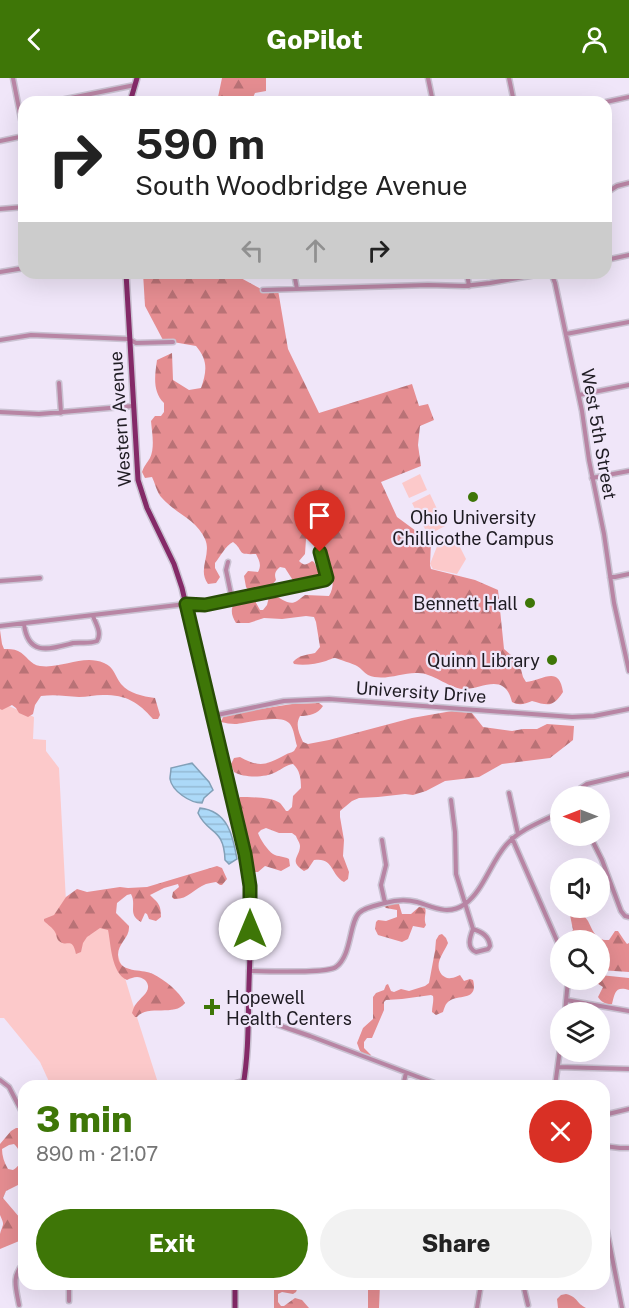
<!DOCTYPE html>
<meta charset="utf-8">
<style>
body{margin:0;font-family:"Public Sans",sans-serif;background:#f2f2f2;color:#222;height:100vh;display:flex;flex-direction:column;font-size:22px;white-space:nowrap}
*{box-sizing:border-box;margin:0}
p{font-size:20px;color:#767676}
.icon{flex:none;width:33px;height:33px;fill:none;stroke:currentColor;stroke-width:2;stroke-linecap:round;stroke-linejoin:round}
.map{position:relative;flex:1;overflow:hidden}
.drawer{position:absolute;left:18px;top:1002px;width:592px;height:210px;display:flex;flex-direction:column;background:#fff;border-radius:18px;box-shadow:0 6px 24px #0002}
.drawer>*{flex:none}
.banner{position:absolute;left:18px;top:18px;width:594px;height:183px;border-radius:18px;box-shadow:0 6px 24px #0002;background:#fff;color:#222;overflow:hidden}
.needle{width:39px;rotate:270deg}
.buttons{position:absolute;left:550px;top:708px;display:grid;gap:12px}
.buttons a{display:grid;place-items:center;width:60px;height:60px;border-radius:50%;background:#fff;box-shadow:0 6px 24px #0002;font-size:30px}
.pin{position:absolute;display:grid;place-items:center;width:51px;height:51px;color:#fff;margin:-62px -26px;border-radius:50% 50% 50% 0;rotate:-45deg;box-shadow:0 0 6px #0007}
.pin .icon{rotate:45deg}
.me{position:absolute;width:66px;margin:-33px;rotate:0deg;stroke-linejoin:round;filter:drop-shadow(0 0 4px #0008)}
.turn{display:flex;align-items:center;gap:21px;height:126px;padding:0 18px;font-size:27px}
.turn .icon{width:78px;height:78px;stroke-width:2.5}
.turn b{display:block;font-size:42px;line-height:51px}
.lanes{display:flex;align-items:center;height:57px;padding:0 18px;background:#0003;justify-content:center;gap:30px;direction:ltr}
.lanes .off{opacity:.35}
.round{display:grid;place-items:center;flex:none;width:63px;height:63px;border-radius:32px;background:#f2f2f2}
.summary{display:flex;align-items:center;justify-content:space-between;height:102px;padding:0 18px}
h1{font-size:36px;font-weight:800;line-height:45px;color:#3e7607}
.action{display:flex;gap:12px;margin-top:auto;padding:12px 18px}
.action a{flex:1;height:69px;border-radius:36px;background:#3e7607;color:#fff;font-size:24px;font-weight:800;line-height:69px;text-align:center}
.action a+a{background:#f2f2f2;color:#222}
header{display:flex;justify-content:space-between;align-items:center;height:78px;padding:0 18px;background:#3e7607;color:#fff;font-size:27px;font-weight:800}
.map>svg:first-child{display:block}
</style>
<header><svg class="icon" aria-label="back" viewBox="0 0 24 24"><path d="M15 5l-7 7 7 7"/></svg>GoPilot<svg class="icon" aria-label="person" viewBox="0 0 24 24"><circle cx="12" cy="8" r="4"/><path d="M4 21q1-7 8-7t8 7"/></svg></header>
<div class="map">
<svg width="629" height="1230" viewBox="0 0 629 1230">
<defs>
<pattern id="forest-firs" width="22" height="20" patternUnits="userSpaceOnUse" patternTransform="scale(1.5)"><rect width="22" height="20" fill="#e58d91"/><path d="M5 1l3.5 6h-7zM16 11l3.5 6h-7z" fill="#b97276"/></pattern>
<pattern id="water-rules" width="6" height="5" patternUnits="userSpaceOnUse" patternTransform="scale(1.5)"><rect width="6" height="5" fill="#acd9f8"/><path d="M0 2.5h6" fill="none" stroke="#94bad4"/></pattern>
</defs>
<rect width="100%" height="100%" fill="#f0e6f9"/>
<path fill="#fcc9ca" d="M420,396L427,412L409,420L402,405Z
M430,416L445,448L428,457L412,425Z
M440,461L457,463L466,481L457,496L433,491L430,486Z
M0,624L34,639L33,661L46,662V673L59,690L67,843L108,844L135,933L159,1008H51L40,984L4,940H0Z"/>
<path fill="url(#forest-firs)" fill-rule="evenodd" d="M222,0H266V13L255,15L251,24H217Z
M143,195H236L239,199L263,212H278L288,271L319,335L412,306L419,328L428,326L434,342L420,348L418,367L421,388L381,404L397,439L431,464L430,487L431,491L475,502L498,512L504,571L519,584L523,599L526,604C542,603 559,586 563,614C553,629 549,628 532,623C525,626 519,628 512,624C504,592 480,613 462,611C448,609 432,595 418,595C402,594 384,604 368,597C364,595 361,590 357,588C353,586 339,581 335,580C332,580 329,582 326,583C316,586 304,588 294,586L293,584C299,577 306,577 315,575L320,569L316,544L314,539L306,538L282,541L264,540L249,545H236C232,538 230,533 234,525L250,522L255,523L260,532H263L267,527L269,519L275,517C281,521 290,528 297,523C300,521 302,519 305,517L329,518C340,500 324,477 316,460L314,459L306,461L305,476L299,483C304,488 306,487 312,483L314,484L320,496L317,500L297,505L294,504L285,490L280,489C275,493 274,496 276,502C270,512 261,511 249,513L246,509L244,498L248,493L258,494C262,487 259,482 256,476C235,477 245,473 233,464C225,468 221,478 215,485V490L220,499L216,505L208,506C197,491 212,477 205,461C197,442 175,435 162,420C157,415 155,405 152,399L145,400L142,394C144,388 147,385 150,380C155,369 152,355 151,343L155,338H161L164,334V325C152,313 155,297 157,282L172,275L173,302L189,312L201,310C207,293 208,282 196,268L173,264H164L145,228Z
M0,552L2,566L4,571C8,571 14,571 18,573C27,577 30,587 40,588C62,591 83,576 104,585C114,589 115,598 121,606C130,616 142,618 155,620L160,637L158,641H153C138,624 127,617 103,617C95,617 87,619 79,619C66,618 54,616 41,618L35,627L33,636L28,639L19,635L16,630L12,627L2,632L0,631Z
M319,625L323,628C318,636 309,638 300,638C295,647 299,655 303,664L308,666L329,662L412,640L452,633L472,635L483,649L512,653L523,651H537L547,646L574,648L573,662L550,680L502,686L479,699L445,703L426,713L413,717L405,716L378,719L359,720L352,723L340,733V739L344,762L343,778L349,794L348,801L344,804C330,796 334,779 314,782L308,791L304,793C288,783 300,779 300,768C300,765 297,761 296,758L292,755H279L266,750L261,752L258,755C260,761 268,773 273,776C278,779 284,778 289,781L290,788L281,793L265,788L258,794H254L237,723L240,719C250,719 272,719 280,725C282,727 284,730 286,733H288L292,729L293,718L301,710C301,701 300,692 293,686C286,687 282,691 276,694C265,700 244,700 234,694L231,686L234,680L240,679C260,690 266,687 285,677C288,675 291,675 294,673L297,668C295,662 294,651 290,646C282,635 248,645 235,646C230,646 226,645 221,644L223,639L254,632L292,626Z
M217,788L222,790L227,801L222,807H220L216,804C212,805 209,805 206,806C194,811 187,822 174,821L172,819L173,814L179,809L178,806L164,810L150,817C158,825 161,826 161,839L156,843L149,841L147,836L145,835L141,844C127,836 137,827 131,816L127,817L117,825L116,835L129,848C130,862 114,866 119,883C124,895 144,891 153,896C165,902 179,913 185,925C175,939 148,926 137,939H135L132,935C133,932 134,928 136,926C141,919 154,912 145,902C139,897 133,899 127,902C111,895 111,866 108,852L100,850L87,859L83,865L81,874L76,876C72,858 67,870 59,863C56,860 57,857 55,854C53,850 48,847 44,843V841L54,837L66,819L77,811L87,814L120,809L128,810L147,809Z
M387,826H399L402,836H411L419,829L425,830C427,835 423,840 426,847L424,850L413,848L408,861L402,864L378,857L375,851L376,844L378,842L386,843L397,839V832L386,830L384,828Z
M570,830H581C582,835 585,839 588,843C593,853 596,863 609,862L615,853H618L624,862L627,866L629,865V894L600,892V862H576L575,861C571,860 568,863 563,862L565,858L570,856L573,852L569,832Z
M442,856L446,860L448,865C444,875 433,886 442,897C445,899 447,901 451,900C454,900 457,898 460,897L464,903L470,901L473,902C479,925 456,915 447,925C445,927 444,931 443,934L436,937L432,934C432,929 434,923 433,918L431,917L402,921L386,922L384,924V932L372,960H367L364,964V970L371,977L369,980L360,973L357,965L363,950L373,941V919L376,915L384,912L386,907L388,906L391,913L394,914L401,911L409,913L425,908L429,905L435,873L436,862L439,857Z
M600,897L629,900V912C615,908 615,915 612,926C607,927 601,924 598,919L603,909L592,902H600Z
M16,1050H21L24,1052V1104L6,1113L3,1120L20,1140H24V1161L0,1171C0,1167 0,1160 0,1156C3,1145 5,1148 0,1137V1066L11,1053ZM14,1066C22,1074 25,1085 13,1092L8,1091C4,1084 2,1078 2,1071L9,1067Z
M276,1206H295L298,1209L296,1214L293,1216L282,1214L278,1216V1224L281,1228H284L295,1220L302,1222L309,1230H274V1211Z
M368,1206H380L379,1230H368Z
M566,1216C578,1219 576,1225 586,1230H558L557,1221L561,1217Z"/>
<path fill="url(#water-rules)" stroke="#82a0b8" stroke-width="1.5" d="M192,685L209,704L213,712L204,720L202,725C190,725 172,713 170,701C170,697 171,694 171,690Z
M200,730C228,733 233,758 237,781L229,786L225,782C224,749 208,757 198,735Z"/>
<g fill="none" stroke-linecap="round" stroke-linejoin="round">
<g stroke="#cac2d2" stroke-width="7">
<path id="minor" d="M13,0L24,56
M428,0L433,24
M509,0L514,24
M51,24L135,7
M606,24L629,19
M0,63L24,58
M606,115L617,108L629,105
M0,131L24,129
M606,182L629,177
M0,194L24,190
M294,195L297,211
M467,195L469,208
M551,195L555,205L582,333L589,382L604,456L614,525L629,593
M263,212L428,207L464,208L490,205L547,195
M566,256L629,244
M0,262L31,257L129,261L136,265L173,264
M59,305L61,335
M579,317L629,307
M0,334L39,336L133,328
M592,400L629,393
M228,484L226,492L232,521
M610,499H615L629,496
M0,503L40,500
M24,546C28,579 50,571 73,565C81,564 89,566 97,563C102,555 96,546 93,538
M0,548L186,526L205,527L325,502L327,500L320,474
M212,638L284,623L329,621L572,639L594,638L629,631
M509,715L518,756
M577,718L581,710L587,706L629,696
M451,722L455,754L456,796L473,851C470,859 466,870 476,874L488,871L490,868C489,858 482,854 473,851
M590,758L602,782L621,833L625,838L629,839
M512,760L561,872
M382,762L386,787L381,807L385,825
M249,893C265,893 326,896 336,889C352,877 349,845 359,835C365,829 378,827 385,825C395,822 406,821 417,824C433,829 448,838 465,826C483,813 491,784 506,767C520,751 543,743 561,734
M566,922L629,933
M565,934L568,902
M248,939L258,940L310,958L442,1008
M558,989L629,991
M0,1002L9,1009L24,1038
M225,1008L243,1003
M403,1008L406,995
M555,1008L561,964
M604,1037L629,1031
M604,1068L620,1070H629
M604,1138L622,1230
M604,1177L611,1176
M69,1206V1223
M523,1206L528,1227
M19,1227C16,1210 11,1198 24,1185
M477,1230L481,1206"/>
</g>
<g stroke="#cac2d2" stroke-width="8">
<path id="major" d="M130,24L137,0
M126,195L138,402L147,430L174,486L182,510L248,794C253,831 250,868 249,906C248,940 249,974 243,1008
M235,1230V1206"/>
</g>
<use href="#minor" stroke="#b885a4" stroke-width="4"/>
<use href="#major" stroke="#842a68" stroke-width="5"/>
</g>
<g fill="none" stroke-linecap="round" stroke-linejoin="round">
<g stroke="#284d05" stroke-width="15">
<path id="route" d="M250,851V808L245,776L186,526L205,527L325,502L327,500L320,474"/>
</g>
<use href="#route" stroke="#3e7607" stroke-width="10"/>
</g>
<g fill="#3e7607" stroke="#f0e6f9" stroke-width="2">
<circle cx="473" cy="419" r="6"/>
<circle cx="530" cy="525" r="6"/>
<circle cx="552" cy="582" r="6"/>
<path d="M209 920h6v6h6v6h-6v6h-6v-6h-6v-6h6z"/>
</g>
<g text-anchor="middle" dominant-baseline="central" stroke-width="4.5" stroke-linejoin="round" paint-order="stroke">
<g font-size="18" fill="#1f1c23" stroke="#f0e6f9">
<text transform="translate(120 341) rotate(-94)">Western Avenue</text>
<text transform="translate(599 356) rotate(80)">West 5th Street</text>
<text transform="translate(421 614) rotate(4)">University Drive</text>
</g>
<g font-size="18" fill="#1f1c23" stroke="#f0e6f9" text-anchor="end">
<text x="473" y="439" text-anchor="middle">Ohio University<tspan x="473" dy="21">Chillicothe Campus</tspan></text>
<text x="518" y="525">Bennett Hall</text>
<text x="540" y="582">Quinn Library</text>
<text x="226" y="919" text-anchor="start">Hopewell<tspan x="226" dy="21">Health Centers</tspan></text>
</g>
</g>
</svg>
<div class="buttons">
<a><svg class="needle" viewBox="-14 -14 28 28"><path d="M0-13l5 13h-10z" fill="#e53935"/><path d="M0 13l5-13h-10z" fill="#767676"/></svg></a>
<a><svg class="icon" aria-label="sound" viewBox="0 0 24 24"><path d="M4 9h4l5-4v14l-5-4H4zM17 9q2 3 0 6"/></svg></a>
<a><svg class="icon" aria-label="search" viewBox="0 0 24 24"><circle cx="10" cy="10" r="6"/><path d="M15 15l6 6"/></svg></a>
<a><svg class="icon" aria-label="layers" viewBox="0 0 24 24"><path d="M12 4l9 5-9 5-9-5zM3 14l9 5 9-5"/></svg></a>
</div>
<div class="pin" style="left:320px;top:474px;background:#d93025"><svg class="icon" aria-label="arrive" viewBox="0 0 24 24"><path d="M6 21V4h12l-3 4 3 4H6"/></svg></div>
<svg class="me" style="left:250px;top:851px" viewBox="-20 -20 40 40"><circle r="19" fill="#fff"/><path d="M0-13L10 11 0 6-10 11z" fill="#3e7607"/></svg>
<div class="banner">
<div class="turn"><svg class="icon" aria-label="right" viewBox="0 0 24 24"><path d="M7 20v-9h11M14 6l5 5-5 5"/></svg><div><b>590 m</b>South Woodbridge Avenue</div></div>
<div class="lanes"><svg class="icon off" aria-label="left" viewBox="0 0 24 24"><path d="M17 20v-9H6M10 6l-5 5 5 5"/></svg><svg class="icon off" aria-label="ahead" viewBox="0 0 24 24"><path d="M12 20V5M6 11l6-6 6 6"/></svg><svg class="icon" aria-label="right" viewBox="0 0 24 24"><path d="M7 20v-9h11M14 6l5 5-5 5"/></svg></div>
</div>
<section class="drawer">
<div class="summary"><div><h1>3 min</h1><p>890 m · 21:07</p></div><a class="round" style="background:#d93025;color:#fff"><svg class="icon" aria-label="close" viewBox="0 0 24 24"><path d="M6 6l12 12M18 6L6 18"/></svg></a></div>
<div class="action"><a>Exit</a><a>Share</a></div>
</section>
</div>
